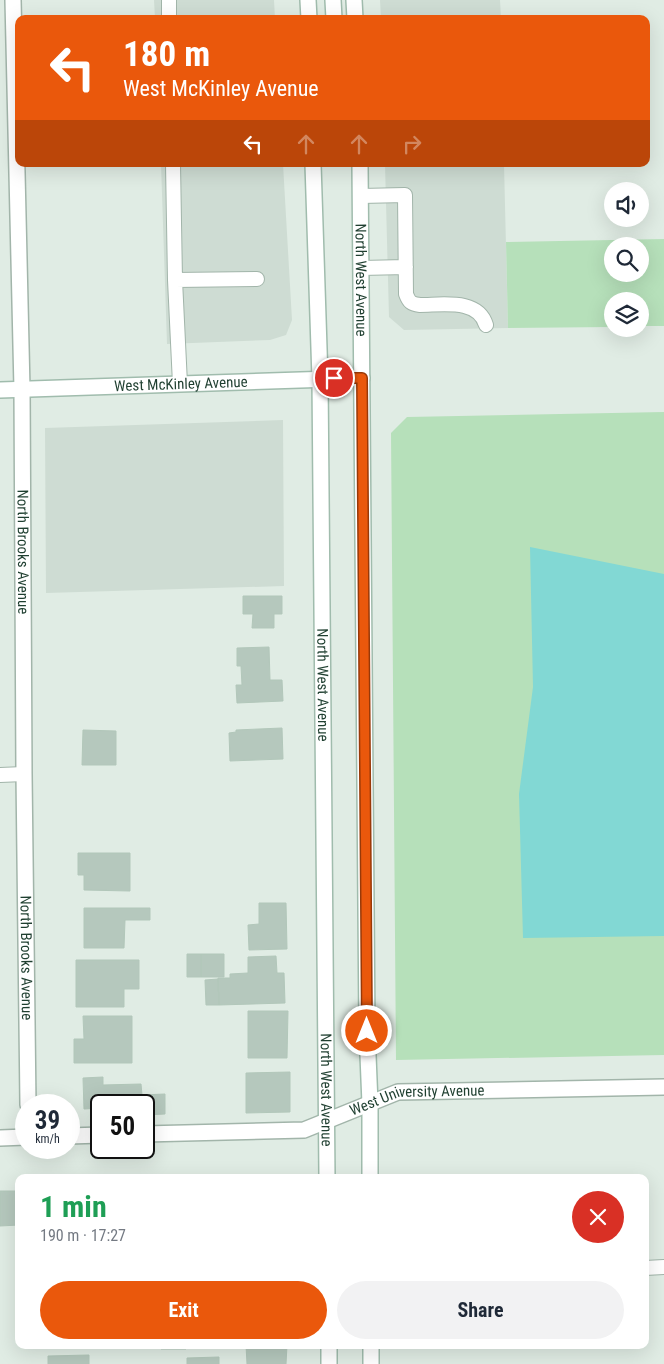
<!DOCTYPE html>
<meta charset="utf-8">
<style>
body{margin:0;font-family:"Roboto Condensed",sans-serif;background:#f2f2f3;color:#1f2937;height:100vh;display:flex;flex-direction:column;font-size:19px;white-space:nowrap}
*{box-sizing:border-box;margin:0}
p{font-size:16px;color:#747a83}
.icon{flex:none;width:28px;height:28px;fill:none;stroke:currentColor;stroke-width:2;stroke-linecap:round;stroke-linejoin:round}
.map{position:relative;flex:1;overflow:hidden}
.details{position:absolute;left:15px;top:1174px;width:634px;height:175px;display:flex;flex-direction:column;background:#fff;border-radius:10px;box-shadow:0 5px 20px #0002}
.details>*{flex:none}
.top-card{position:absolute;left:15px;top:15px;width:635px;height:152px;border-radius:10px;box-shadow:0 5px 20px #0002;background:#ea580c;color:#fff;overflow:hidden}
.fabs{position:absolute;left:604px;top:182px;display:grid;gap:10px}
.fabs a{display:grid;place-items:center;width:45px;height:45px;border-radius:50%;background:#fff;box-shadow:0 5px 20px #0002;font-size:25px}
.speed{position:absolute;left:15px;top:1094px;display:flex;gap:10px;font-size:25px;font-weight:700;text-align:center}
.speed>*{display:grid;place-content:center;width:65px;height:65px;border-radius:50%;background:#fff;box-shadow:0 5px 20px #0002;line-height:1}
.speed small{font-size:12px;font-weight:400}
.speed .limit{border:2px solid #111;border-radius:8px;background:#fff;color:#111}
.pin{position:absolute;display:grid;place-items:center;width:42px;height:42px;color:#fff;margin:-21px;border:2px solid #fff;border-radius:50%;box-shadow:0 1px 5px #0007}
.me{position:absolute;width:55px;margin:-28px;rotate:0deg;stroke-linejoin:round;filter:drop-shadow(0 0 4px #0008)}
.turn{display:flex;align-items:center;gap:18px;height:105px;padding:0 25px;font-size:22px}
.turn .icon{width:65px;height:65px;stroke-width:2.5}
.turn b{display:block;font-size:35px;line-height:42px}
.lanes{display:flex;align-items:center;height:48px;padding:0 25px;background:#0003;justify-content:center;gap:25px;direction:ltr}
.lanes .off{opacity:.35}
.round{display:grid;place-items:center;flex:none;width:52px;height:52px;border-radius:26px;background:#f2f2f3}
.head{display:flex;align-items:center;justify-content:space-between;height:85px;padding:0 25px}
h1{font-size:30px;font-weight:700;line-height:38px;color:#1e9e55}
.action{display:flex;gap:10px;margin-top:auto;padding:10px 25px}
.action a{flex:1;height:58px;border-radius:30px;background:#ea580c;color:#fff;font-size:20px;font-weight:700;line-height:58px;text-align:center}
.action a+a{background:#f2f2f3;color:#1f2937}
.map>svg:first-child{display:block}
</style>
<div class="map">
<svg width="664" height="1364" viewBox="0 0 664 1364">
<rect width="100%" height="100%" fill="#e0ece4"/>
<path fill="#cedcd3" d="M154,0H274L275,19H155Z
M380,0H500L501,19H381Z
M161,164H283L292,320L286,335L270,340L167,344Z
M385,164H504L508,328L404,330L389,317Z
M283,420L284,586L46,593L45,428Z"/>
<path fill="#b6e0ba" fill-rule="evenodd" d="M664,239V326H640V301H612V327L508,328L506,242ZM612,246H640V274H612Z
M664,412V1055L396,1060L391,433L407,417Z"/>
<path fill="#82d8d4" d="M530,547L664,574V936L523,938L519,794L533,687Z"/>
<path fill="#b5c8bd" stroke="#b2c7ba" d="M243,596H282V614H274V628H252L253,614H243Z
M269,647L270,680H282L283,701L237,703L236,685H242L241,666H237V648Z
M282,728L283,759L230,761L229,733L236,732V730Z
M83,730L116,731V765H82Z
M78,853H130V891L84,890V875H78Z
M259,903H286L287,949L249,950L248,925L259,924Z
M84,908H150V920H125L124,948H84Z
M187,954H201V977H187Z
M201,954H224V977H201Z
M276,956L277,973H284L285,1003L219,1005L218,978H230V974L248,973V957Z
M76,960H139V989H124V1007H76Z
M218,979L219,1005H206L205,980Z
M248,1011H288L287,1058H248Z
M83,1016H132V1063H74V1039H84Z
M290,1072V1112L246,1113V1073Z
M103,1077V1085L141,1084L142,1095L165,1094V1114L144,1115V1105H101V1108L84,1109L83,1078Z
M0,1191H19V1225L0,1226Z
M161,1345H186V1349H161Z
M246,1345H287L286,1364H247Z
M89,1355V1364H48V1356Z
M219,1357V1364H187V1358Z"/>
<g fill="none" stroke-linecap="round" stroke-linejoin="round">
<g stroke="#a2b5aa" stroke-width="16">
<path id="service" d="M169,0V19
M173,164L175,280L257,279
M361,196L405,195L406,294C409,302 411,304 420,305C442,305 478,298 486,325
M361,268L406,267
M175,280L180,384
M0,775L24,774
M645,1268L664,1267"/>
</g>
<g stroke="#a2b5aa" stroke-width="18">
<g id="minor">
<path id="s1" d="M13,0L22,389L24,774L28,1105"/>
<path id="s2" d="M144,1134L304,1130L398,1092L664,1087"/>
<path d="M69,1136L101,1135"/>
<path d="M0,1138L26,1137"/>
</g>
</g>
<g stroke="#a0bcad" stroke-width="18">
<g id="secondary">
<path d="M308,0L309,19"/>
<path d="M333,0L334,19"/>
<path d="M354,0L355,19"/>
<path id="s3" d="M313,164L320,379L327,1178"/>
<path id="s4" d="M360,164L367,1031L370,1104V1178"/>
<path id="s5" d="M0,390L362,378"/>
<path d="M329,1345V1364"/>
<path d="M371,1345V1364"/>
</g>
</g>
<use href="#service" stroke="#fff" stroke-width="14"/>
<use href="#minor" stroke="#fff" stroke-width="15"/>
<use href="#secondary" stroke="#fff" stroke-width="15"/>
</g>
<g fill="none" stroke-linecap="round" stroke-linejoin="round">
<g stroke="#983908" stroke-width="12">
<path id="route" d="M334,378H362L367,1031"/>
</g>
<use href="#route" stroke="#ea580c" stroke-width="9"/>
</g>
<g text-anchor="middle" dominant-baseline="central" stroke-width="4" stroke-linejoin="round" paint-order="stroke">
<g font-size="15" fill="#1f3f30" stroke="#f1f9f3">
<text stroke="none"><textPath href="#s4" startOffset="116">North West Avenue</textPath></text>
<text stroke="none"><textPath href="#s5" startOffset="181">West McKinley Avenue</textPath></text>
<text stroke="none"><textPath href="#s1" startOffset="552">North Brooks Avenue</textPath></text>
<text stroke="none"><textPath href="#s3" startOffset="521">North West Avenue</textPath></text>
<text stroke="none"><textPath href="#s1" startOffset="958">North Brooks Avenue</textPath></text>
<text stroke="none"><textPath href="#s3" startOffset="926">North West Avenue</textPath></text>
<text stroke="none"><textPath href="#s2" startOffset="279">West University Avenue</textPath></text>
</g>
</g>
</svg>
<div class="fabs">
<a><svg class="icon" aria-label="sound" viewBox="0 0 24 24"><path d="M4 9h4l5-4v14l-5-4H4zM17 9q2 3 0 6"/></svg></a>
<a><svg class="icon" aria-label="search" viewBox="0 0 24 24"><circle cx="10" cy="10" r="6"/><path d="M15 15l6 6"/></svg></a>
<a><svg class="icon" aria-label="layers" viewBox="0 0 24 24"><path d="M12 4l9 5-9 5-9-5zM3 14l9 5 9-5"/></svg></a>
</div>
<div class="speed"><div>39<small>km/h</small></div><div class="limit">50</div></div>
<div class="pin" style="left:334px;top:378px;background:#d93025"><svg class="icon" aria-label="arrive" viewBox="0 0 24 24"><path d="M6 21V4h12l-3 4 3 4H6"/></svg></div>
<svg class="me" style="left:367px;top:1031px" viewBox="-20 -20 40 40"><circle r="17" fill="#ea580c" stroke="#fff" stroke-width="3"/><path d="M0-11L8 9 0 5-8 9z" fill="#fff"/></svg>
<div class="top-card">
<div class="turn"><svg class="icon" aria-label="left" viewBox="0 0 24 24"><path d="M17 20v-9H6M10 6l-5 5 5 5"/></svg><div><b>180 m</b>West McKinley Avenue</div></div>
<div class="lanes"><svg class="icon" aria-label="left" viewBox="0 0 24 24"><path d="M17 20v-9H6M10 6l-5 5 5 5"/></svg><svg class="icon off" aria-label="ahead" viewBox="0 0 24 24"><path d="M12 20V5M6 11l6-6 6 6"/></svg><svg class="icon off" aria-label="ahead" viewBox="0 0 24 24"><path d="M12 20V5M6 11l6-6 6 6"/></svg><svg class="icon off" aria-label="right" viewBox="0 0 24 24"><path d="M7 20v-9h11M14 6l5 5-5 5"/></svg></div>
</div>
<section class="details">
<div class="head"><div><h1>1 min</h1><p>190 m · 17:27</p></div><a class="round" style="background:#d93025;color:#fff"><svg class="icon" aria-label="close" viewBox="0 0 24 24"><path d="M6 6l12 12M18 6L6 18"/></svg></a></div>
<div class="action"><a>Exit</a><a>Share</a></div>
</section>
</div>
